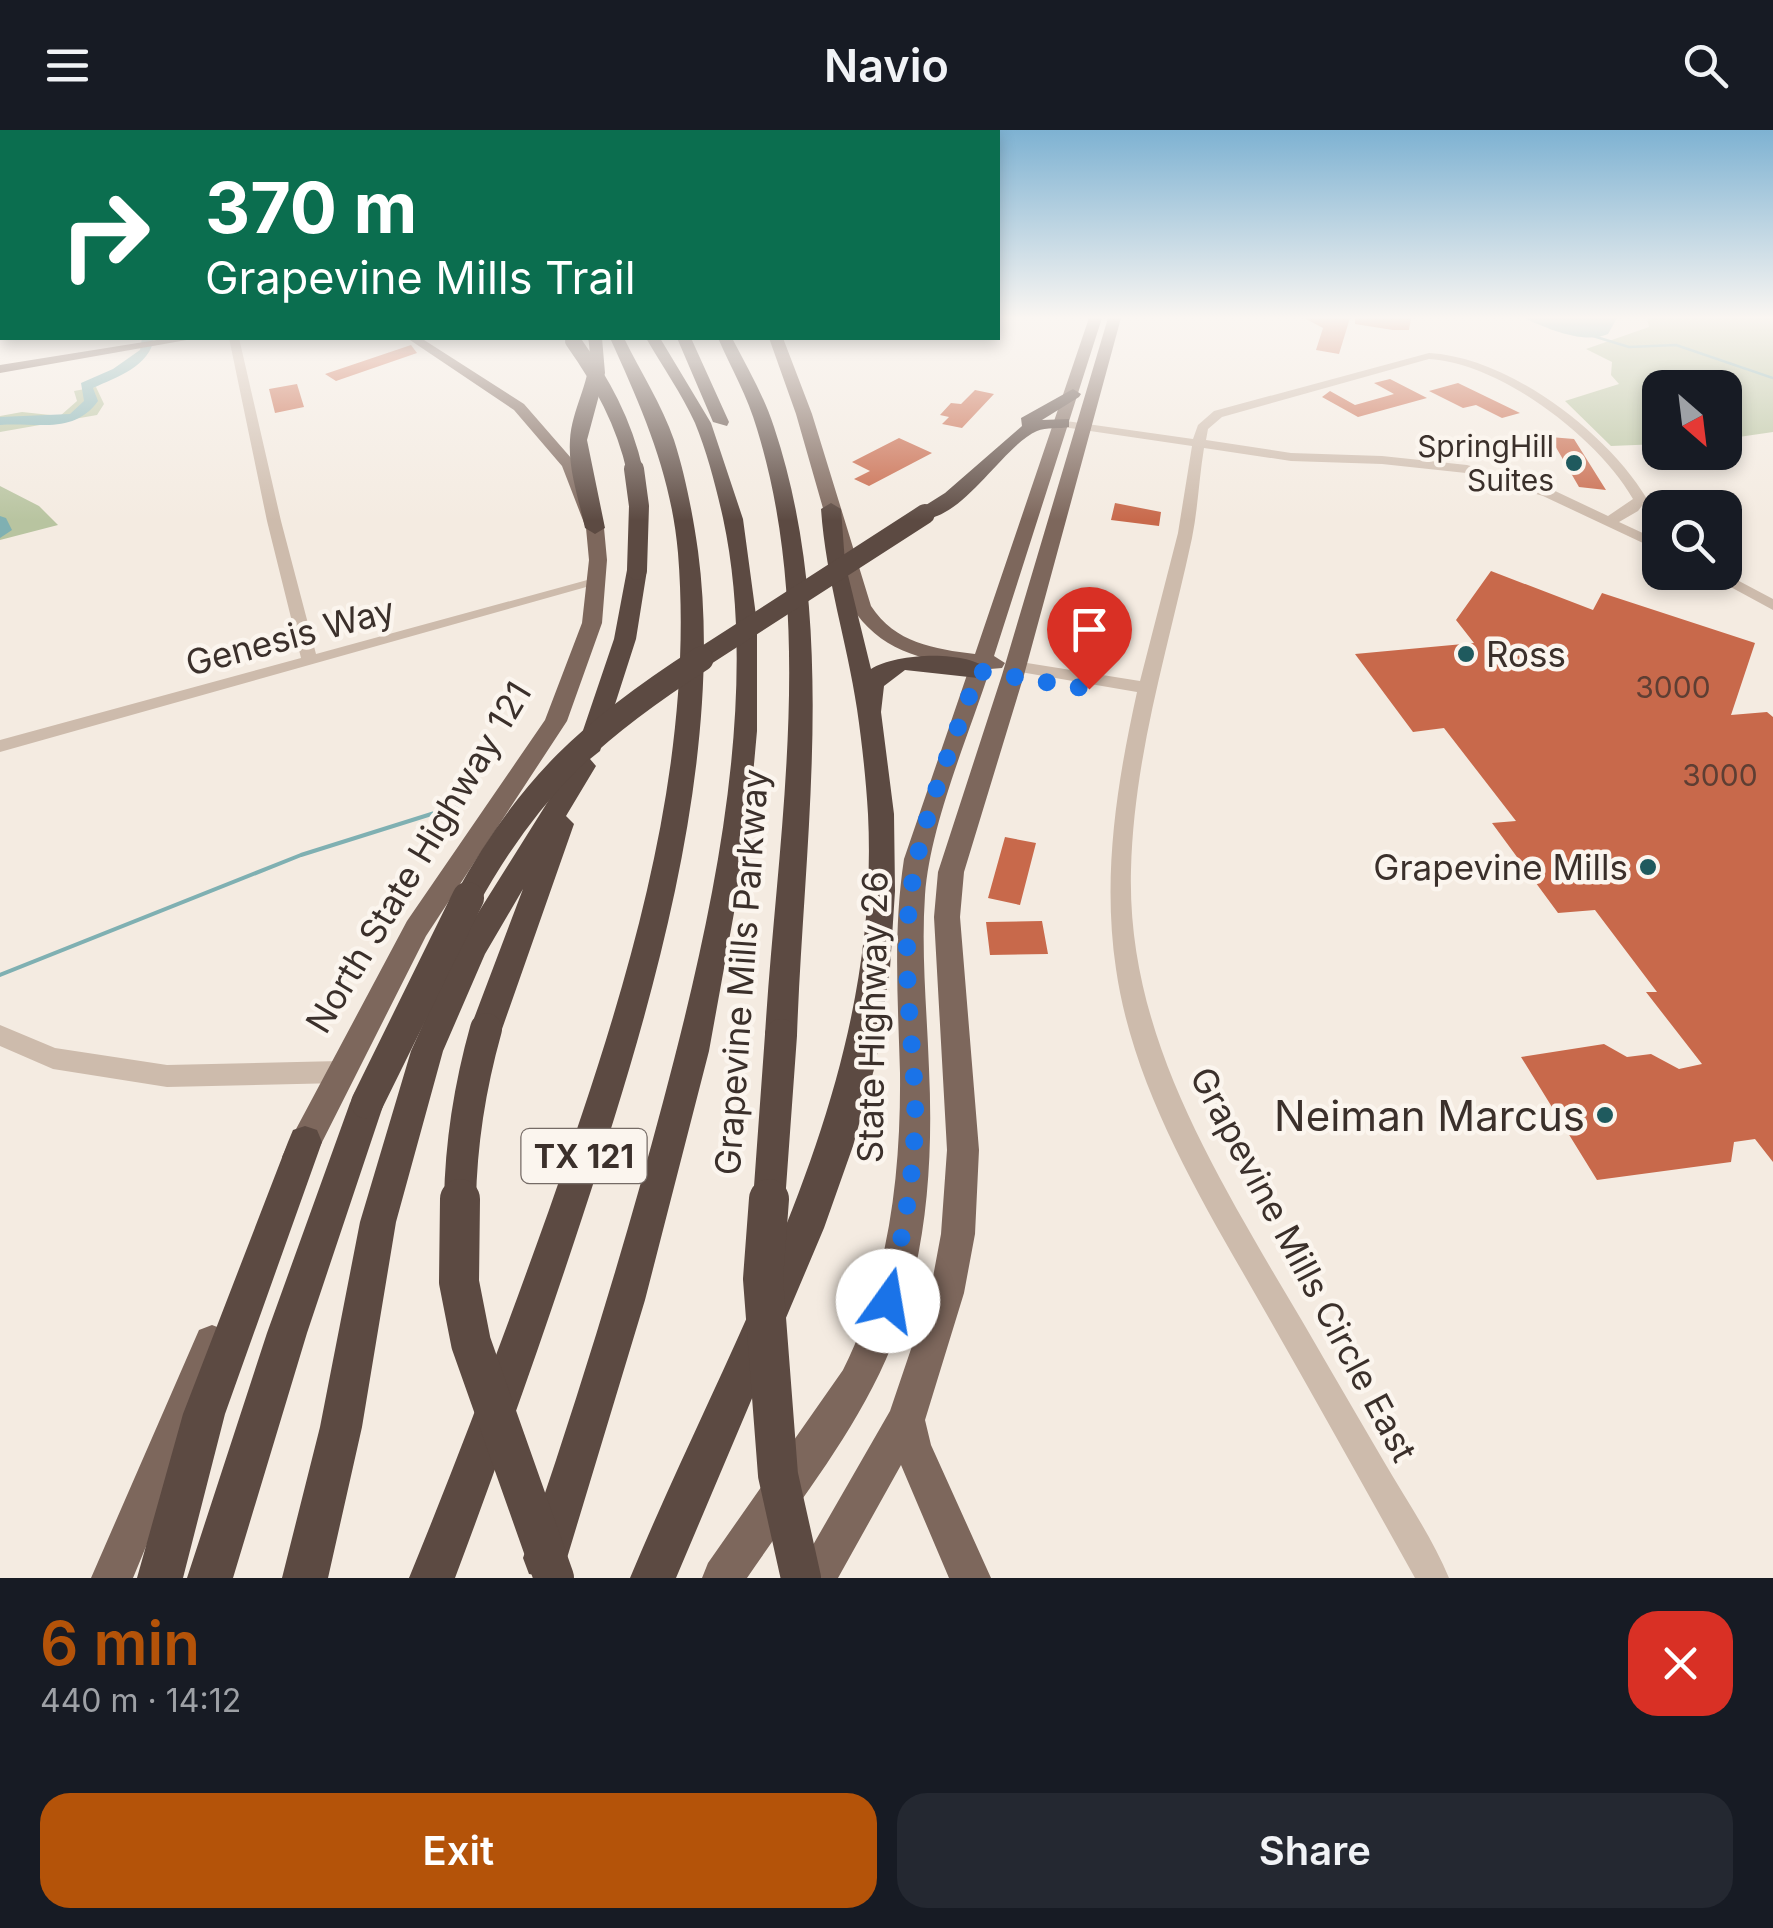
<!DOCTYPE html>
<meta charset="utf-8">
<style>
body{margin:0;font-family:Inter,sans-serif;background:#242831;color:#f1f3f6;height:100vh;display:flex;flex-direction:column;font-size:38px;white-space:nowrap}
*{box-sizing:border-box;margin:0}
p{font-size:32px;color:#9ea1a6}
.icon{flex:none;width:55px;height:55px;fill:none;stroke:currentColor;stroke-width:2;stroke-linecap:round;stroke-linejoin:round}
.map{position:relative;height:1448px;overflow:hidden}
.side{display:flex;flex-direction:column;background:#171b24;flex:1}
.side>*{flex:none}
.top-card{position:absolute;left:0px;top:0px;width:1000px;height:210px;box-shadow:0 5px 15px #0003;background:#0b6e4f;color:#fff;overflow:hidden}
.needle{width:65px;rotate:152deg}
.fabs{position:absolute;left:1642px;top:240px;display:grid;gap:20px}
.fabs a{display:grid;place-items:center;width:100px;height:100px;border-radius:20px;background:#171b24;box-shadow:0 5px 15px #0003;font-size:50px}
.pin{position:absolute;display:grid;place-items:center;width:85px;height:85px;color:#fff;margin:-102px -42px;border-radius:50% 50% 50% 0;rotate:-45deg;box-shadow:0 0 10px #0007}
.pin .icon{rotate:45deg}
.me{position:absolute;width:110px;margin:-55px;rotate:13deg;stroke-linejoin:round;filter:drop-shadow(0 0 8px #0008)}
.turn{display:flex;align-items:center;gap:35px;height:210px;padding:0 40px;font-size:45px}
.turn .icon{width:130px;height:130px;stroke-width:2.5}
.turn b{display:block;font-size:70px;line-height:85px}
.round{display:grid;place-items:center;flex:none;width:105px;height:105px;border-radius:30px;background:#242831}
.summary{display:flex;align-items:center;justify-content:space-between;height:170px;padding:0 40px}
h1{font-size:60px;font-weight:600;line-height:75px;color:#b45309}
.cta{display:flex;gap:20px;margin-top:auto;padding:20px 40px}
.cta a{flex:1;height:115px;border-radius:30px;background:#b45309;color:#fff;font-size:40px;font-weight:600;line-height:115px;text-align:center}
.cta a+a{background:#242831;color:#f1f3f6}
header{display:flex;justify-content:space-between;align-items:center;height:130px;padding:0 40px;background:#171b24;font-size:45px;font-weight:600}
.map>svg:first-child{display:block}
</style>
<header><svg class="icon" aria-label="menu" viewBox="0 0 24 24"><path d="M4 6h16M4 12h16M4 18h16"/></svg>Navio<svg class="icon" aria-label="search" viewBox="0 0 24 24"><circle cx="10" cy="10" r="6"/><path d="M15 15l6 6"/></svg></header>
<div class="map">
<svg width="1773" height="1448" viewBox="0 0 1773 1448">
<rect width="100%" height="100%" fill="#f4ebe1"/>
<path fill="#b8c4a0" d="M1647,188H1773V302L1725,309V258H1660V314L1611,316L1565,271L1619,254L1611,245L1612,232L1586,219L1649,197Z
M96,257L104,274L97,285L0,302V286L22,282L60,286L77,271L74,261Z
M0,356L39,376L58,395L0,410Z"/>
<path fill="#7fb0b2" d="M1524,188H1617L1608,204C1584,215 1546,198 1524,188Z"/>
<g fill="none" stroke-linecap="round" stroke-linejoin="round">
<path stroke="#7fb0b2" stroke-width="2.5" d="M1593,206L1629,217L1676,215L1773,248"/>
<path stroke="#7fb0b2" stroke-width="4" d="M0,845L301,725L460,675"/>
<path fill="#7fb0b2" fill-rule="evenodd" d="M142,208H154C150,236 117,247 93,258L98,271C74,305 36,292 0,295V287L70,284L84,271L81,253L113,239L140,220Z
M0,386L6,388L12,400L0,408Z"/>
</g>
<path fill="#c8694b" d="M1304,188H1350L1339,224L1316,220L1323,198Z
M1355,188H1411L1409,200H1393L1355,194Z
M411,215L417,223L336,251L325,244Z
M1390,249L1427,268L1358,287L1322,267L1330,261L1355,275L1394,264L1374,253Z
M1458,253L1520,283L1502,288L1476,275L1463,278L1429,261Z
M297,254L304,277L275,283L269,259Z
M975,260L994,264L962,298L942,294L949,287L940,285L951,273L961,274Z
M1550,307L1574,309L1606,360L1579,357Z
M899,308L932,323L869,356L854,349L870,341L852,332Z
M1115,373L1161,382L1159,396L1111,390Z
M1491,441L1593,480L1602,463L1755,513L1731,585L1767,582L1773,587V1032L1755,1009L1734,1012L1731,1032L1597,1050L1521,927L1604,914L1627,927L1651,924L1679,939L1702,934L1646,862H1657L1595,780L1558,783L1492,693L1516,691L1444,598L1413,602L1355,524L1474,513L1456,490Z
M1005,707L1036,713L1020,775L988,768Z
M1042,791L1048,824L990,825L986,792Z"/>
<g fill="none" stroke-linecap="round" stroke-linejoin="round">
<path fill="#cdbbac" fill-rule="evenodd" d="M229,208H239L281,391L316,524L591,449L596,447L604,452L0,622V610L301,528L267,391Z
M1429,223C1508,227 1607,302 1647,369L1638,381L1619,392L1660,411V421L1543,366L1466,343L1382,334L1291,331L1204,318C1199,348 1198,378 1192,408C1168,520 1134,624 1131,740C1127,892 1202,1020 1276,1147C1312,1207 1347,1269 1383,1330C1405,1368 1432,1407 1449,1448H1415C1367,1362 1319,1276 1270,1190C1209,1082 1134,965 1116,839C1102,745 1117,653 1137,562L1015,541L1007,536L1015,531L1140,551L1178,403L1192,316L1063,297L1057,293L1059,290L1193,309L1198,295L1214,281ZM1429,229C1501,233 1598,308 1633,369L1608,386L1553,360L1467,335L1382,326L1291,323L1206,310L1208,299L1222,287Z
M1703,442H1722L1773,469V480Z
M0,895L55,918L167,935L340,931L348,934L352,942L348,950L340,953L167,957L53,939L0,916Z"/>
<path fill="#7d675c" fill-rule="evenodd" d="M1089,188H1102L994,526L1005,533L1002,538L990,539C968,607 930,695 925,765C921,823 927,881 929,939C933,1022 928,1109 902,1188C870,1285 804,1364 747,1448H702L708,1433L843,1240C889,1148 901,1044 900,943C898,871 893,801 904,729L970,536C920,530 879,520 851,476L796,284L769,208H783L812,284L871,476C895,513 934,519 975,524Z
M1108,188H1121L1024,545L964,742L960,787L979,1020L975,1104L964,1163L925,1290L931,1315L991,1448H949L901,1335L838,1448H794L890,1281L930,1163L941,1104L947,1020L934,787L938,742L1002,545Z
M169,208H198L0,243V235Z
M407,208H421L524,274L578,336L604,398L607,430L602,493L567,591L426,806L309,1038L298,1042L287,1038L282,1027L287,1016L407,791L545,590L582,493L589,430L586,398L562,336L514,280Z
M212,1195L225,1200L230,1213L133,1448H91L199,1200Z"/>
<path fill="#5c4a42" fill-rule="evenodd" d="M588,208H602L605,243L587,310L605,398L595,404L585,398C579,369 568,340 570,310C572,274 596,246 588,208Z
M610,208H624C640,241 662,275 674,310C685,344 693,385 698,421C726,631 649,886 583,1085C543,1207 500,1328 455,1448H409C459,1326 505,1203 549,1080C622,872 696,647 678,423C671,343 642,279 610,208Z
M646,208H660L711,293L743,389L757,493V601L747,711L709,921L645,1170L567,1428L561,1444L551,1448L529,1444L523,1428C575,1277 622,1126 663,972C710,795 762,570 723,388C716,357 707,322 695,293C682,264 662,236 646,208Z
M677,208H691L729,292L727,296L713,292Z
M718,208H732C747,237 764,266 774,297C839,492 804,705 797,905L792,915L781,919L770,915L765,905C777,706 817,494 757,299C748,267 731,238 718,208Z
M1073,259L1081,264L1079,267L1042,290L1069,289V297C1060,299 1046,297 1037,301C1003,315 959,396 918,388V380L945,363L1022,296L1021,288Z
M831,373L841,379L845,433L871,539C896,523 968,519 990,541L978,548L905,540L884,556L881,582L894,684L895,761L890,838L876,932L853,1016L824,1098L676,1448H630C733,1200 882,964 868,684C866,650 862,613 857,579C847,511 826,450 821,379Z
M637,434L647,440L636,509L600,621L590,629L596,636L566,686L574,694L502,899L497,909L486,913L475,909L470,899L523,759L485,824L443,921L396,1092L362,1297L328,1448H282L320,1297L360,1092L411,921L461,810L574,630L581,628L576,621L614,509L627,440Z
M367,958L379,962L384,973L307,1203L233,1448H187L267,1203L350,973L355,962Z
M305,996L317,1000L322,1012L225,1284L183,1448H137L183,1284L288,1012L293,1000Z"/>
<path stroke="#5c4a42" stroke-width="16" d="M573,211C602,252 624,292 635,341"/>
<path stroke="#5c4a42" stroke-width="20" d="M634,339L639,376L637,440
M697,531L925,384"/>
<path stroke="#5c4a42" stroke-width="25" d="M466,771C529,656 592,599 701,529"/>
<path stroke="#5c4a42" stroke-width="32" d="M367,973L468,768
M460,1071C461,1012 470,956 486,899
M769,1071L781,905"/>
<path stroke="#5c4a42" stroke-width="40" d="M460,1069L459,1152L471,1213L554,1448
M769,1069L763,1149L778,1345L801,1448"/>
</g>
<linearGradient id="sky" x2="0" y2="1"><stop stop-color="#7eb2d2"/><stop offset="0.48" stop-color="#faf6f2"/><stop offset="1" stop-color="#faf6f2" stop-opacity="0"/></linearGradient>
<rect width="1773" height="391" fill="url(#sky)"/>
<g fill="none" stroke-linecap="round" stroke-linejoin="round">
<path stroke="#1a73e8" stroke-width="18" stroke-dasharray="0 32.4" d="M888,1171C903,1105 917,1036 915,967C912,902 902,833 910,768C920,691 953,614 978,541L1089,559"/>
</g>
<g fill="#1f5a5e" stroke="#fbf5ee" stroke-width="4">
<circle cx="1574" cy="333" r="10"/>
<circle cx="1466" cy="524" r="10"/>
<circle cx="1648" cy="737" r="10"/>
<circle cx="1605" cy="985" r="10"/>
</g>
<g text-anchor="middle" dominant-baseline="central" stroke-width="9" stroke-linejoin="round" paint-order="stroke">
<g font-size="30" fill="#3b302b" stroke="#fbf5ee" text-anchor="end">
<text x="1554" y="316">SpringHill<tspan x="1554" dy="34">Suites</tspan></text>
</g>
<g font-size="30" fill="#5e3e33">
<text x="1673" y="557">3000</text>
<text x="1720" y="645">3000</text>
</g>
<rect fill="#fbf5ee" stroke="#756b66" stroke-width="2.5" x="521.5" y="999" width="125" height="54" rx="8"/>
<g font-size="32" font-weight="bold" fill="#3b302b">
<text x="584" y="1026">TX 121</text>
</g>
<g font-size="35" fill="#3b302b" stroke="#fbf5ee">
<text transform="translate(290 506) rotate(-15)">Genesis Way</text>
<text transform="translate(418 727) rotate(-59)">North State Highway 121</text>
<text transform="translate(741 842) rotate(-86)">Grapevine Mills Parkway</text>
<text transform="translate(872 887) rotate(-89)">State Highway 26</text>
<text transform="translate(1304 1134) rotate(62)">Grapevine Mills Circle East</text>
</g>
<g font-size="35" fill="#3b302b" stroke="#fbf5ee" text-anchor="start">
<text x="1486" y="524">Ross</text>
<text x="1628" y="737" text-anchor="end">Grapevine Mills</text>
</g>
<g font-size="42" fill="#3b302b" stroke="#fbf5ee" text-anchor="end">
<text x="1585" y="985">Neiman Marcus</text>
</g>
</g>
</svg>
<div class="fabs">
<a><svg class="needle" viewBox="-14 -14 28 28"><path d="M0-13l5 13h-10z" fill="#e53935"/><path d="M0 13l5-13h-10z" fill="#9ea1a6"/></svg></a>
<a><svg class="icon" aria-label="search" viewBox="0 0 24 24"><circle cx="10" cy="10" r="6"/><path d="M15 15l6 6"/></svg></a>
</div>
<div class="pin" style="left:1089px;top:559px;background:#d93025"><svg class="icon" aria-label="arrive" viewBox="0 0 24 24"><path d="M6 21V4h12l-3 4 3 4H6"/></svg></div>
<svg class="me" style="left:888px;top:1171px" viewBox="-20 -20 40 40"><circle r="19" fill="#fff"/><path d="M0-13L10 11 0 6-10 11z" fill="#1a73e8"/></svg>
<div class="top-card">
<div class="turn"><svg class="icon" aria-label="right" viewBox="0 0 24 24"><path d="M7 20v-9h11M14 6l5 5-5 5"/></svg><div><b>370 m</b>Grapevine Mills Trail</div></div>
</div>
</div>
<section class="side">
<div class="summary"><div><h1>6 min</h1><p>440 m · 14:12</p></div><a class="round" style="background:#d93025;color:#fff"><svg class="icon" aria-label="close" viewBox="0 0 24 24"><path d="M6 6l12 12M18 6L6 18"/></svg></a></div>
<div class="cta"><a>Exit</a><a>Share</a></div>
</section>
